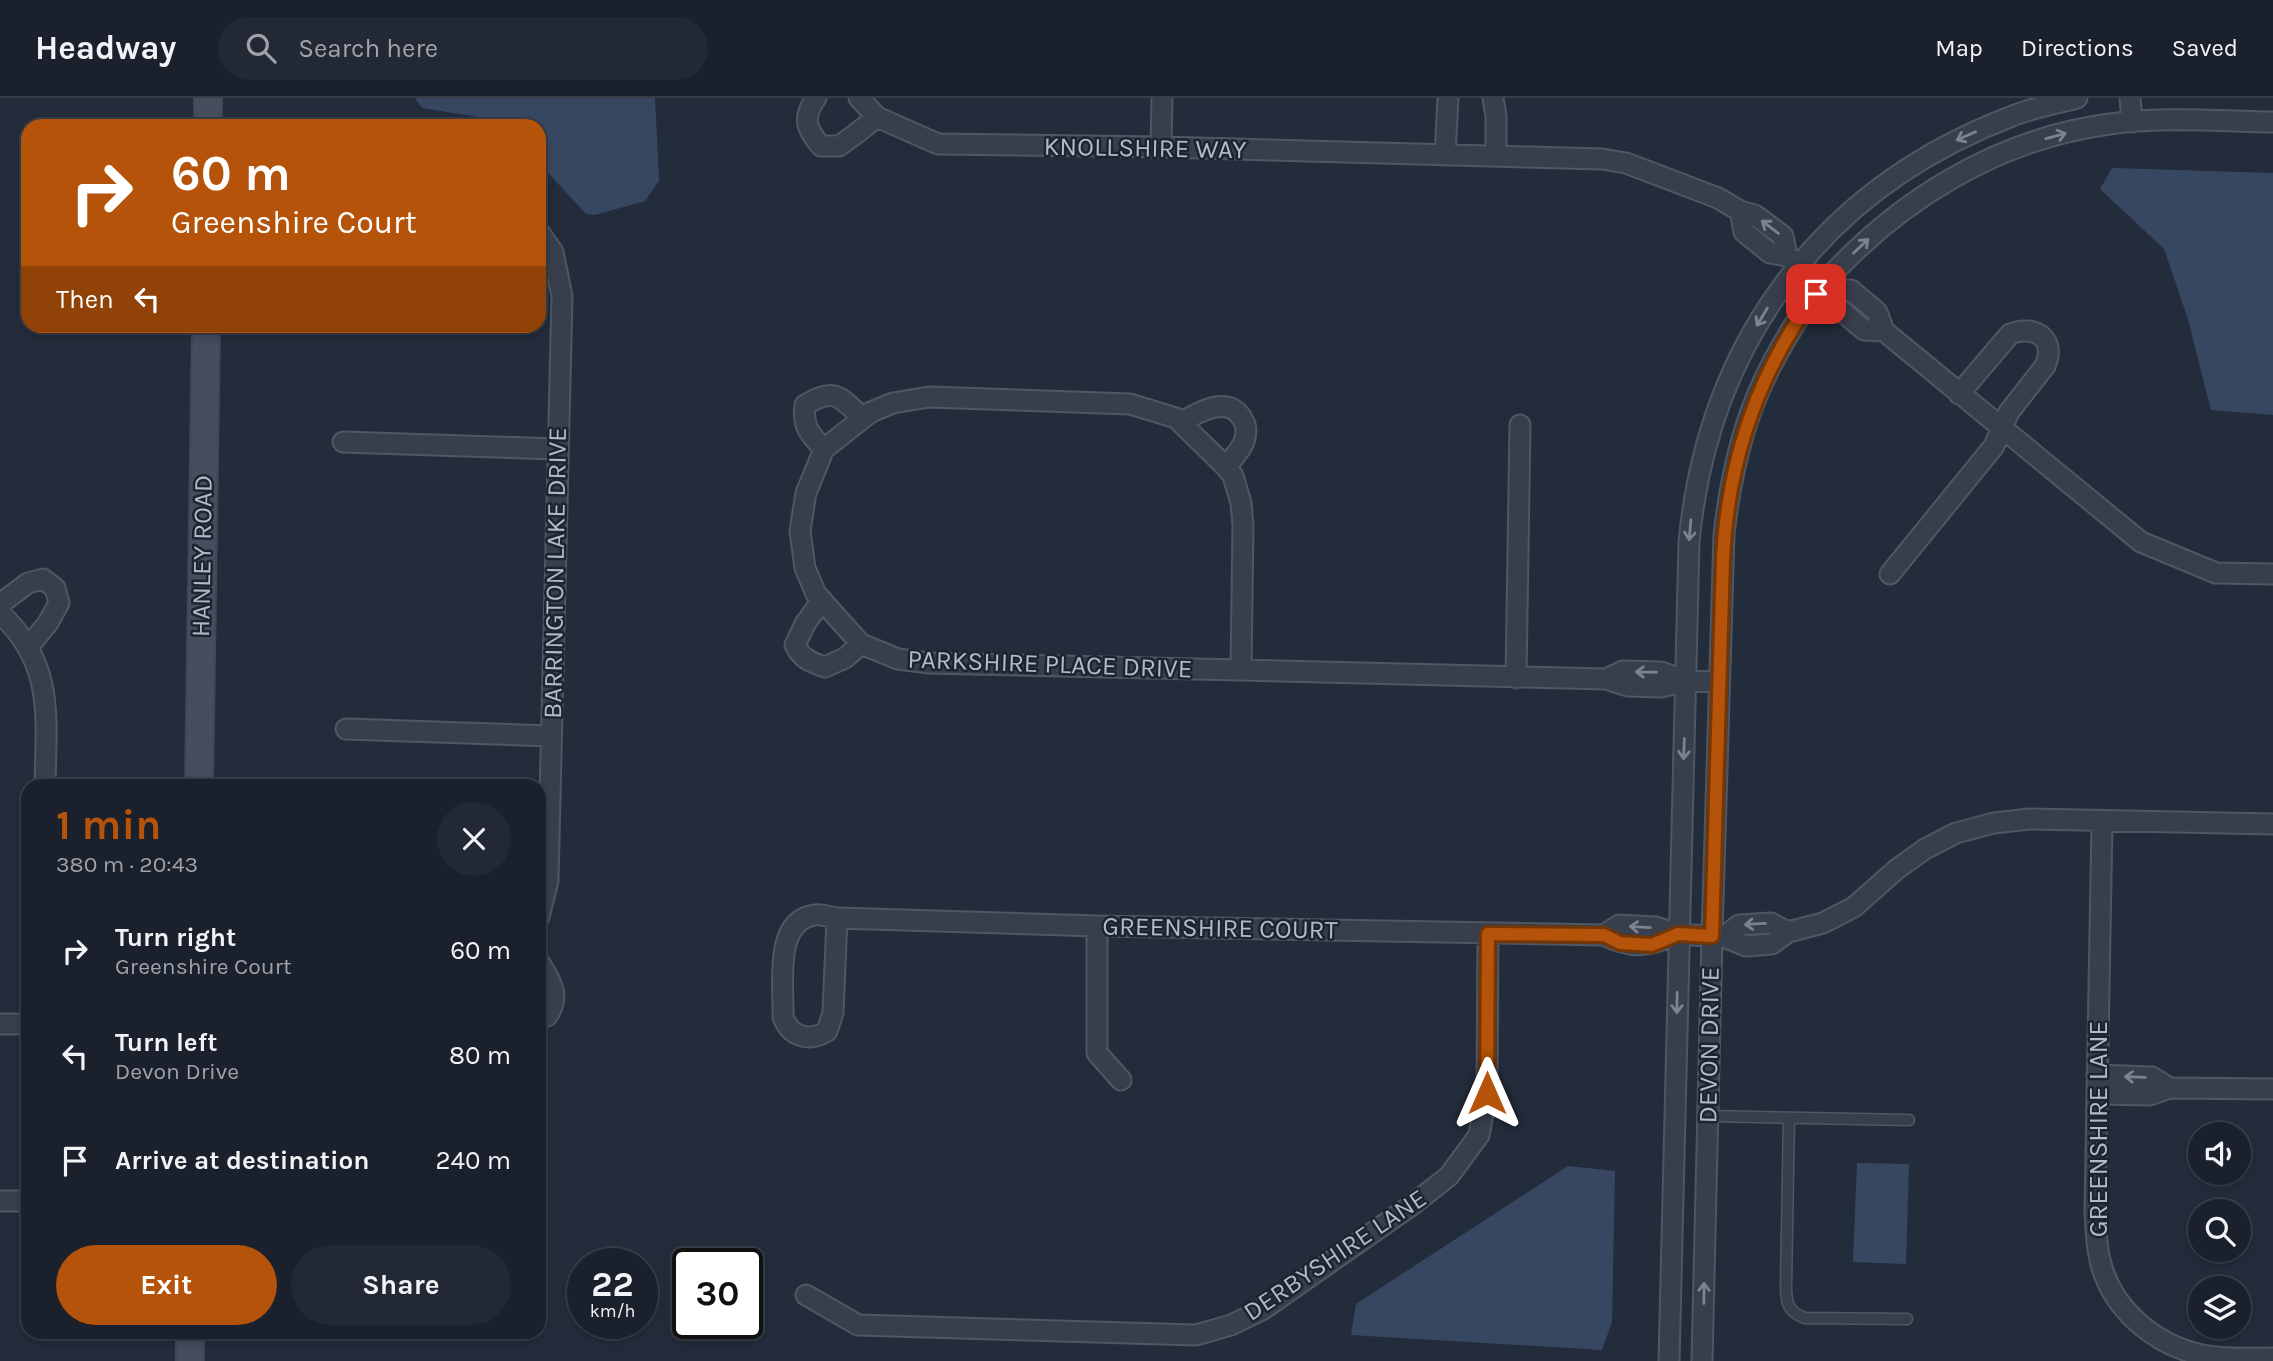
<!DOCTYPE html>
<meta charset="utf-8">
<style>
body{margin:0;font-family:Karla,sans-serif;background:#232934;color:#f1f3f6;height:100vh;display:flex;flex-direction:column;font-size:26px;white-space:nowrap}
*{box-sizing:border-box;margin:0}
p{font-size:23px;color:#9fa3a9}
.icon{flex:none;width:38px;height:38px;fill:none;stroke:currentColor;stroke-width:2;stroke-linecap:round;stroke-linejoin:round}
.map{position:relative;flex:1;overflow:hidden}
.drawer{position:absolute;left:21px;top:681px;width:525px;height:560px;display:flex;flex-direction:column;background:#1a212c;border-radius:21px;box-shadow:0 4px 10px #0003,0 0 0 2px #383e48}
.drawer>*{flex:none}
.hud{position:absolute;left:21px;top:21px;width:525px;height:214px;border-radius:21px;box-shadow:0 4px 10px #0003,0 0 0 2px #383e48;background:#b45309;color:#fff;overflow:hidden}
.controls{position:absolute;left:2188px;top:1024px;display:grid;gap:14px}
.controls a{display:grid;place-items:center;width:63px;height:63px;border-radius:50%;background:#1a212c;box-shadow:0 4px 10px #0003,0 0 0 2px #383e48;font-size:35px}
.speed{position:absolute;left:567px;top:1150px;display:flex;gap:14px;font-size:35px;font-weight:700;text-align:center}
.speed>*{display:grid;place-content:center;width:91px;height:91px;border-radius:50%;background:#1a212c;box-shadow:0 4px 10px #0003,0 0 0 2px #383e48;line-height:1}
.speed small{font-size:18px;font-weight:400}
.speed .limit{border:4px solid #111;border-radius:10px;background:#fff;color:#111}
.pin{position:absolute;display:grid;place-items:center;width:60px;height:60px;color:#fff;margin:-30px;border-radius:14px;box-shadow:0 4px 10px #0006}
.me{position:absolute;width:77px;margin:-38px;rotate:0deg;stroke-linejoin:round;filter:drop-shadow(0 0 5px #0008)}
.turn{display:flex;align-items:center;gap:24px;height:147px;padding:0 35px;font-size:32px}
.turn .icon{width:91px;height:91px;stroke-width:2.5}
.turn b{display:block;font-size:49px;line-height:60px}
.then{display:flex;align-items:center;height:66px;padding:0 35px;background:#0003;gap:14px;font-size:26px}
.round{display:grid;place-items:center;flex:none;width:74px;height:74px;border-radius:37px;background:#232934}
.head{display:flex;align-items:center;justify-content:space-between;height:119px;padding:0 35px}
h1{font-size:42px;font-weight:700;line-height:52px;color:#b45309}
.primary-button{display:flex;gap:14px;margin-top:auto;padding:14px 35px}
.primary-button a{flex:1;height:80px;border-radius:42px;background:#b45309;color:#fff;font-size:28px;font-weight:700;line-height:80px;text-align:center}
.primary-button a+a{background:#232934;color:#f1f3f6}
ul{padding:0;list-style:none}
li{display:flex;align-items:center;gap:21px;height:105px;padding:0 35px}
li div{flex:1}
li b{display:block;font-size:26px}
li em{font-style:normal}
header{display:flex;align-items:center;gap:42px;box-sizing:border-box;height:98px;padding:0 35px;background:#1a212c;border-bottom:2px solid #383e48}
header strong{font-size:33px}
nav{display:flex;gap:38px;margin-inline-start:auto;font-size:24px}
.search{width:490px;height:63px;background:#232934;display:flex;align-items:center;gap:18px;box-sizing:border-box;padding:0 24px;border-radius:38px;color:#9fa3a9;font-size:26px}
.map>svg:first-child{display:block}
</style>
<header>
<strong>Headway</strong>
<div class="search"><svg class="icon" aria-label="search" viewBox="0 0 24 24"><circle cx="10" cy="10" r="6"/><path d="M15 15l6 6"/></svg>Search here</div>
<nav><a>Map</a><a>Directions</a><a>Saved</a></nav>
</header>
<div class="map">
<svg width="2273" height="1263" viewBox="0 0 2273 1263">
<rect width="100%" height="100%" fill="#232c3b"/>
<path fill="#374762" d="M415,0H655L659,83L645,103L595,117L586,116L539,65V28H494L485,20L422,10Z
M2112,70L2273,75V317L2211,312L2187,218L2164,151L2100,91Z
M1857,1065L1909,1066L1906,1166L1853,1164Z
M1568,1068L1615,1073L1612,1224L1602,1252L1351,1237L1356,1206Z"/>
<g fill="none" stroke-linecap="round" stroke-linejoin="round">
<g stroke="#4f5763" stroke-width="13">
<path id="lane" d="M1708,1018L1909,1022
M1789,1020L1786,1188C1786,1205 1788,1214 1805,1220L1907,1221"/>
</g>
<g stroke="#4f5763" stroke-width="23">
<path id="street" d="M816,0C802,20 806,31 821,48H839L857,35L877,19
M859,0L877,19L938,46L1161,49L1602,61L1626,65L1718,100L1740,113L1755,117L1783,138L1787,158
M1493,0L1496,18V57
M2130,0L2132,24
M1161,49L1162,0
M1445,57L1448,0
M1740,113L1744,134L1770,155L1787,158L1824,185L1833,193L1838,210L1864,232L1884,233
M539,134L553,154L562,198L548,783L539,819
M1833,193L1851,192L1877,214L1884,233L2141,444L2216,475L2273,476
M929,299L1130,306L1176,320L1226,369L1233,378L1241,405L1243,427L1241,572L929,565L898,561L861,546L816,496L805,470L800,433L806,395L824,351L871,314L893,305Z
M1182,324C1202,312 1231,296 1244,324C1247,330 1246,340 1243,346C1239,354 1232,361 1226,369
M343,344L558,351
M824,351C810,337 802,328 805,307C836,288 840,300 863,320
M1890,476L1994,348L2009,314L2045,268C2057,241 2035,226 2010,236L1959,296
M822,502L805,526L795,547C802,561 810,564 825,569L845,560L861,546
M0,506L28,485L43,481L55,490L59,505L48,525L29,548
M0,515C55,567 46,618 45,688
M1241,572L1606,581L1628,588L1661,589L1685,583L1719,584
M1516,580L1520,327
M1606,581L1623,573L1661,574L1685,583
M346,631L551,638
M2102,723L2095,1113C2096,1130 2096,1146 2100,1162C2111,1211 2155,1247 2202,1257C2225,1262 2250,1260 2273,1260
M837,820C830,819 821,816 815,817C773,822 784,888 783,919C790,938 809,945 827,933L833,915L837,820L1097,828L1604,837C1633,852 1649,848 1678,836
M1097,828V955L1121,982
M1604,837L1619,827L1656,829L1678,836L1724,839L1746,848L1772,846L1788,834L1823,825L1854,809L1897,771L1925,751L1956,735L1994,725L2029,721L2273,726
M1724,839L1739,827L1771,825L1788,834
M539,864C551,883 561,898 547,918L539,919
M0,926H28
M2097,977L2152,979L2170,990
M2097,996L2150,997L2170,990L2273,991
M0,1103H28
M806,1197L858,1227L1196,1237L1231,1227L1262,1212L1412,1107L1449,1078L1479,1037L1487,995L1488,836
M1669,1263L1689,444C1708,244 1822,91 2010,19C2031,10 2054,6 2077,0
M1702,1263L1712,838L1724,436C1730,384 1741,330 1764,282C1777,254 1805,206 1826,183C1898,103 1995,43 2103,27C2159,18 2217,23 2273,24"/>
</g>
<g stroke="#404854" stroke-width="30">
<path id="secondary" d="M208,0V28
M199,688L206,228
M190,1263V1234"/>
</g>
<use href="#lane" stroke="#373f4c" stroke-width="10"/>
<use href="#street" stroke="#373f4c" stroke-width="19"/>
<use href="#secondary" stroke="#454d5f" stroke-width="26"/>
</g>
<defs><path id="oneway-shaft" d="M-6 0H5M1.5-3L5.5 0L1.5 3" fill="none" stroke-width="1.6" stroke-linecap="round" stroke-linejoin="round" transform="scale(1.75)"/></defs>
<g stroke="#7b8390">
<use href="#oneway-shaft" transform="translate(1966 38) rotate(156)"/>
<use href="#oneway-shaft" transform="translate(2056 38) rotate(-15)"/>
<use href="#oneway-shaft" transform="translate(1770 129) rotate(-143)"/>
<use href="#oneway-shaft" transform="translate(1861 148) rotate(-44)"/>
<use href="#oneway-shaft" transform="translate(1762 219) rotate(121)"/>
<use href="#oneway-shaft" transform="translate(1690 432) rotate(95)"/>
<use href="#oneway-shaft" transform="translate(1646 574) rotate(-179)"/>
<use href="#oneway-shaft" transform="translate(1684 651) rotate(92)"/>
<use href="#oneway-shaft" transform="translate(1755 826) rotate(177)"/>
<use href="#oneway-shaft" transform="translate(1640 829) rotate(-177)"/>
<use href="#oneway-shaft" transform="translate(1677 905) rotate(91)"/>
<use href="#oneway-shaft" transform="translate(2135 979) rotate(-178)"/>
<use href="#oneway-shaft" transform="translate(1704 1195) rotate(-89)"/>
</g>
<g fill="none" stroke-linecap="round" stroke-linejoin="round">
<g stroke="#753606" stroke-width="18">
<path id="route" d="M1487,995L1488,836L1604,837L1620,845L1652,847L1678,836L1712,838L1723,460C1728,362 1758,274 1816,196"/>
</g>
<use href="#route" stroke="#b45309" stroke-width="12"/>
</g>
<g text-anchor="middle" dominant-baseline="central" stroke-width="5" stroke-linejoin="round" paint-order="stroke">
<g font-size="26" fill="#b2bac7" stroke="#1c2430">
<text transform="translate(1145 50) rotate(1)">KNOLLSHIRE WAY</text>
<text transform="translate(202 458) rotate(-89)">HANLEY ROAD</text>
<text transform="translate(555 475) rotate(-89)">BARRINGTON LAKE DRIVE</text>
<text transform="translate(1050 566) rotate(2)">PARKSHIRE PLACE DRIVE</text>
<text transform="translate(1220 830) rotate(1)">GREENSHIRE COURT</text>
<text transform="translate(1709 947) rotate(-89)">DEVON DRIVE</text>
<text transform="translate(2098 1031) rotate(-90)">GREENSHIRE LANE</text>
<text transform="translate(1335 1157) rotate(-34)">DERBYSHIRE LANE</text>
</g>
</g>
</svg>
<div class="controls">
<a><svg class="icon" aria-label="sound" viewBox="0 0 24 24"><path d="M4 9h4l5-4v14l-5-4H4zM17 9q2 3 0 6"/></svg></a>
<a><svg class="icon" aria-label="search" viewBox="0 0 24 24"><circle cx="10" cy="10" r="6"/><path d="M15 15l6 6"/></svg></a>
<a><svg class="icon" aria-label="layers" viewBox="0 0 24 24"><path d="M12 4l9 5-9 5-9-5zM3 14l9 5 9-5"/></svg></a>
</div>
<div class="speed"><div>22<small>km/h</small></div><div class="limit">30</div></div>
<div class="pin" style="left:1816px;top:196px;background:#d93025"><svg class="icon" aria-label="arrive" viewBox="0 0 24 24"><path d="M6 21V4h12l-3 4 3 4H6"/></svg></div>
<svg class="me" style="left:1487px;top:995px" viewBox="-20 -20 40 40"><path d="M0-17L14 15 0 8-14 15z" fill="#b45309" stroke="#fff" stroke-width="4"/></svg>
<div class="hud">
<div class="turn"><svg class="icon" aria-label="right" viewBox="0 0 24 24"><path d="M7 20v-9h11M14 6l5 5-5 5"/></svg><div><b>60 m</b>Greenshire Court</div></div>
<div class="then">Then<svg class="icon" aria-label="left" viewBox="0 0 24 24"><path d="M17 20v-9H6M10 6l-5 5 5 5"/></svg></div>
</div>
<section class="drawer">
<div class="head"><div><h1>1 min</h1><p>380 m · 20:43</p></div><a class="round"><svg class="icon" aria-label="close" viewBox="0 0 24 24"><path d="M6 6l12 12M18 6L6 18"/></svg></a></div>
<ul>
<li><svg class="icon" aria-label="right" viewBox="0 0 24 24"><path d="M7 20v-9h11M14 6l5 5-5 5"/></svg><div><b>Turn right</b><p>Greenshire Court</p></div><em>60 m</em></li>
<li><svg class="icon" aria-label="left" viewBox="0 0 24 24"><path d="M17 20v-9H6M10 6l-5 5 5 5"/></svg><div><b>Turn left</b><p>Devon Drive</p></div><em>80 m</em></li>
<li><svg class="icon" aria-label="arrive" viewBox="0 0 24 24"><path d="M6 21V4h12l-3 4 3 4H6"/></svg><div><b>Arrive at destination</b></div><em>240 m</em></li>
</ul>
<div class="primary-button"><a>Exit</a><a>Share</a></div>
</section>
</div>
